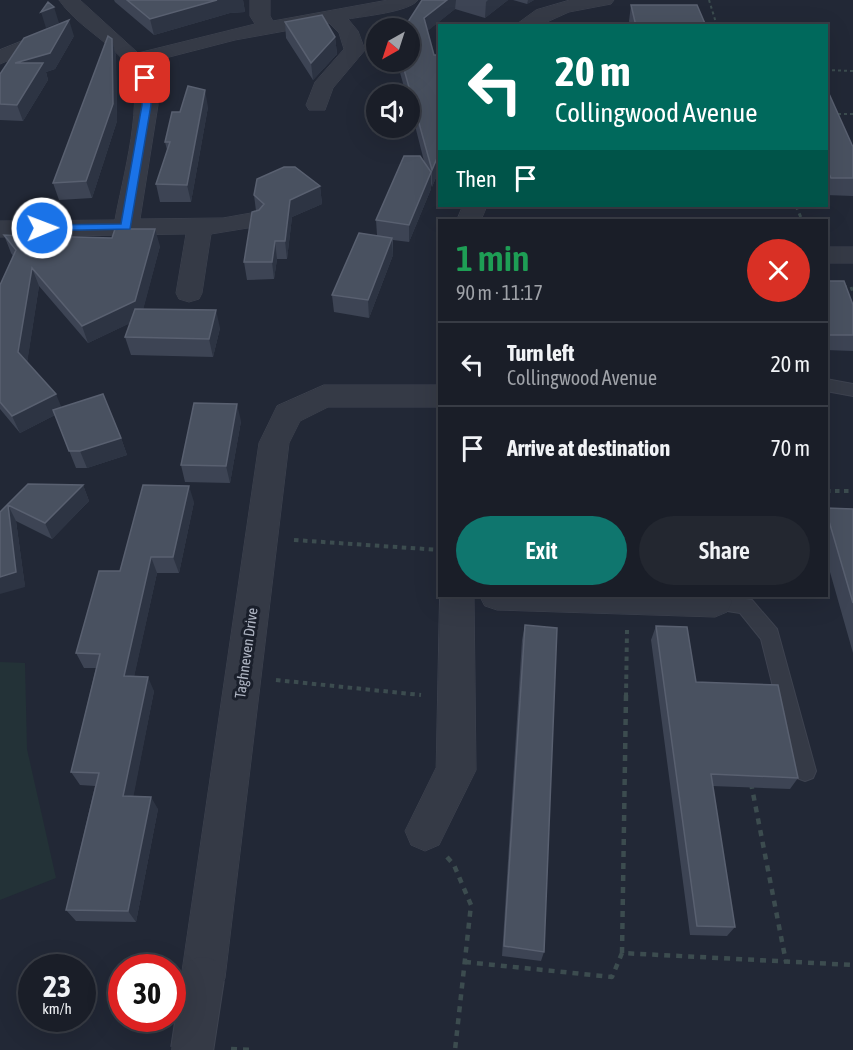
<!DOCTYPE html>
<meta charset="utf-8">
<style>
body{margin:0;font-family:"Asap Condensed",sans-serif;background:#232730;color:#f1f3f6;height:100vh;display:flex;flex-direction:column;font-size:22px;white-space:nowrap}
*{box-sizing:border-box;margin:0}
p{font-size:20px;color:#9fa2a8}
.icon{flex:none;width:33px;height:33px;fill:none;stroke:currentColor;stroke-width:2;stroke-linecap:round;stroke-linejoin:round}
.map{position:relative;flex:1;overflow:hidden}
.details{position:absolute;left:438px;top:219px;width:390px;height:378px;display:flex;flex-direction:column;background:#1a1e28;border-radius:0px;box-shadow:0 6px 24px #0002,0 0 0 2px #383c45}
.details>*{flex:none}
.guide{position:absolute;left:438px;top:24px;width:390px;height:183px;border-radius:0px;box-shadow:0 6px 24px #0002,0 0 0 2px #383c45;background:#00695c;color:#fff;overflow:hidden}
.needle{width:39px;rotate:219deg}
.fabs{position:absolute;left:366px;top:18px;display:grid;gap:12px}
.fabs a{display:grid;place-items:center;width:54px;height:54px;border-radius:50%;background:#1a1e28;box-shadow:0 6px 24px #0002,0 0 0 2px #383c45;font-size:30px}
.speed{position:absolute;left:18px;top:954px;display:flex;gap:12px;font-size:30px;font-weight:700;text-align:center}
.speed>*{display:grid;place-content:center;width:78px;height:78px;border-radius:50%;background:#1a1e28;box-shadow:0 6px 24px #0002,0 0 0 2px #383c45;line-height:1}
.speed small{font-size:15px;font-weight:400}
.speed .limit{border:9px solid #d22;background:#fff;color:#111}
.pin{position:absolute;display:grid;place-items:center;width:51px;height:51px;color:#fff;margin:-26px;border-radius:12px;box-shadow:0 3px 9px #0006}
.me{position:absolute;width:66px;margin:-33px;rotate:89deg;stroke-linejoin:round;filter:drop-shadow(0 0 4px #0008)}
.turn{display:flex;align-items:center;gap:21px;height:126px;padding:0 18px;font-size:27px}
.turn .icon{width:78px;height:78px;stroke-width:2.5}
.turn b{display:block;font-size:42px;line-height:51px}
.then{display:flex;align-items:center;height:57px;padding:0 18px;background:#0003;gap:12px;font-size:22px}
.round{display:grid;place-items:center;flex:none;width:63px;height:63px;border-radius:32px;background:#232730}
.headline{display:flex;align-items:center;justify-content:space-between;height:102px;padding:0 18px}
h1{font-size:36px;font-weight:600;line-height:45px;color:#1e9e55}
.cta{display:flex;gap:12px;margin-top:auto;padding:12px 18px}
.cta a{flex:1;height:69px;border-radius:36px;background:#0f766e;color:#fff;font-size:24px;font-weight:600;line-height:69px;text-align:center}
.cta a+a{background:#232730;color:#f1f3f6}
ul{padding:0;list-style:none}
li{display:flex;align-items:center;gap:18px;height:84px;padding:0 18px;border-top:2px solid #383c45}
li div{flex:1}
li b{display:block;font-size:22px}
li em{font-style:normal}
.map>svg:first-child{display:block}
</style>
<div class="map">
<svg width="853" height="1050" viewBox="0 0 853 1050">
<rect width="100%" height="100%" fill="#222836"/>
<path fill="#233237" d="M0,662L25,663L27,749L56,878L0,900Z"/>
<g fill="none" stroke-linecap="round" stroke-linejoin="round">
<g stroke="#3e4350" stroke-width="2">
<path id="lane" d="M826,379L853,384V396L826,391Z
M708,596H726L752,600L777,629L816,771L813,778L805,781L797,778L794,771L761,639L740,613L708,608L705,602Z"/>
</g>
<g stroke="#3e4350" stroke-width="1">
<path id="street" d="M59,0H80L138,53L255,24L250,16V0H270V16L273,21L388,0H418C409,12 364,16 348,19L358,31L365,50L333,88L325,110H309L306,105L315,82L344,49L339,33L329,23L235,40L146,63L156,78L158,105L140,219L223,218L251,213L260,216L264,221L260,226L211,234L202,293L199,299L189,302L179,299L176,293L186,234L0,237V221L115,220C121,184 148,91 126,63C107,40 76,25 59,0Z
M570,0H614L611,4L569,12L538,26H514L536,10Z
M57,27L64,29L67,33L64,37L0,64V50Z
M463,206H487L481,220H457Z
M826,247H853V263H826Z
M324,385H440V407H328L300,421L289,443L225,978L219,994L203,1000L187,994L181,978L259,443L277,406Z
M440,596H474L476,770L439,845L425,851L411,845L405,831L436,768Z
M480,596H729L732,602L727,612L715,617L497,610L485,606Z"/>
</g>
<path stroke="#3c4c4f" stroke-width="2" stroke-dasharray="3 3" stroke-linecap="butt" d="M709,0L717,26
M826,70L853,71
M826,114H853"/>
<path stroke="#3c4c4f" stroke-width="3" stroke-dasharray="4 4" stroke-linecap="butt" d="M796,206L802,220
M843,287H851L853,292"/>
<path stroke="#3c4c4f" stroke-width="4" stroke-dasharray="4.5 4.5" stroke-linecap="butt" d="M826,491H853
M294,540L440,550
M276,680L421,695
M626,697L627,630"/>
<path stroke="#3c4c4f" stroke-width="4.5" stroke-dasharray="6 6" stroke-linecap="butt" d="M751,783L786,962
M447,857L454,865L471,905L455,1050
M622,953L626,695
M465,962L612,977L622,953L853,965
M231,1049L252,1050"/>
<use href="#lane" fill="#353a46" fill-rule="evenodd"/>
<use href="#street" fill="#353a46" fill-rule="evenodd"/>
<g stroke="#3e4350" stroke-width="44" stroke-linecap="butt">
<path id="street-bridge" d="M192,1050L203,978"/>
</g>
<use href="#street-bridge" stroke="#353a46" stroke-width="42"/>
</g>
<path fill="#3d4454" d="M114,0H243L245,12L230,13L154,35L115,2Z
M422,0H508L485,18L455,9L427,31L434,55H440V168L432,187L431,184V189L409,242L393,240V255L369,318L334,312L332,295L377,235L376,220L425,165L410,106V94H406L397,62H410Z
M513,0H534L527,4Z
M631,5L706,26H630L629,21Z
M285,22L335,37L337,54L313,80L286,38Z
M74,36L55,69L46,72L48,80L23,121L0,120V74Z
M112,39L116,56L117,121L92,198L59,200L53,183Z
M826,87L853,147V196L826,195Z
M208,107L191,202H160L156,184L167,150L165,142L180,112Z
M320,186L322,204L292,217L287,259H277L274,279L247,280L244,262L256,211L254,195Z
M4,235L45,236L160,246L143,309L220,328L213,357L131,355L125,337L130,323L88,343L39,286L27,362L61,407L121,438L127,455L87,468H76L55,415L20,433L0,409V285L13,256L11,253Z
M826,281L853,305V351L826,350Z
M241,421L230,483L185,482L181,465Z
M28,484L83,485L89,501L52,539L16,521L25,587L0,512Z
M194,502L179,573H157L134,676L154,691L133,796L158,809L136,922L76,921L66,910L95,786L80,785L71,772L96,668H84L76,653L120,571Z
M826,508L853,509V653L826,558Z
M525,625L544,952L541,961L502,956L522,640Z
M656,626L696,682L798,778L790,789L712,786L735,927L727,936L690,935L651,640Z"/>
<path fill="#2d3443" d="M217,0H243L245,12L230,13L154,35L150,19Z
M447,0H456L455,9L424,34V18Z
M488,0H508L485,18L486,2Z
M528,0H534L527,4Z
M54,7L59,23L46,28L41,12Z
M69,20L74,36L55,69L46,72L48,80L23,121L17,105L15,63Z
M335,37L337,54L313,80L311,63Z
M112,39L116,56L117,121L92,198L86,181Z
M205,90L208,107L191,202L187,185Z
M440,151V168L432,187V170Z
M431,172V189L409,242V225Z
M320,186L322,204L292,217L287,259L285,241L290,200Z
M40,221L46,238L37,236Z
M155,229L160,246L141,318L88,343L82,326Z
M392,238L393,255L369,318L368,300Z
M275,241L277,259L274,279L272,262Z
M32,268L39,286L26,370L18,352Z
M216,310L220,328L213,357L209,339Z
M56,394L63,411L20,433L12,416Z
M237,404L241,421L230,483L226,466Z
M121,438L127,455L87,468L80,451Z
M83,485L89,501L52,539L45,523Z
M189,486L194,502L179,573L173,557Z
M8,505L16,521L25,587L0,594V577Z
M151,557L157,573L131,691L124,676Z
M148,677L154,691L131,809L123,796Z
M151,797L158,809L136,922L128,911Z"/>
<path fill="#495160" stroke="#596070" stroke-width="1.5" d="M127,0H217L150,19Z
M422,0H447L424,18L434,55H440V151L432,170L402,62H410V28H404Z
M48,2L54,7L41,12Z
M631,5H697L706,26H636Z
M322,15L335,37L311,63L285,22Z
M69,20L50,53L15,63H43L17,105L0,104V74L24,38Z
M108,36L112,39L113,104L86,181L53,183Z
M188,86L205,90L187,185L156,184L170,142H165L172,112H180Z
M826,87L853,147V178H831L826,167Z
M404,156H420L431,172L409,225L376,220Z
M284,167H295L320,186L290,200L285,241H275L272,262H244L252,212L259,210L264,204L254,195L257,179Z
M29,221H40L37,236L112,238L115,229H155L135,301L82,326L32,268L18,352L56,394L12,416L0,402V285L16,250L4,235L23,236Z
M359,233L392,238L368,300L332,295Z
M826,281H844L853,305V335H826Z
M135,309L216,310L209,339L125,337Z
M103,394L121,438L80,451H69L53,410Z
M194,403L237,404L226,466L181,465Z
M28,484L83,485L45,523L8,505L16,572L0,577V512Z
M143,485L189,486L173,557H151L124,676L148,677L123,796L151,797L128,911L66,910L99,773L71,772L100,654L76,653L99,571H120Z
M826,508L853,509V603L826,511Z
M525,625L557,628L544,952L504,946Z
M656,626L687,627L696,682L778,685L798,778L711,774L735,927L697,926Z"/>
<path fill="#1a73e8" stroke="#114b97" stroke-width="1.5" d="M145,75L150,78L151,105L130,229L38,231V226L42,225L121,224L142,105L141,78Z"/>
<g text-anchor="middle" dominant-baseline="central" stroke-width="6" stroke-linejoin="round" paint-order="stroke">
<g font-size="15" fill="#afb5c3" stroke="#1a1f2b">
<text transform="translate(246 653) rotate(-82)">Taghneven Drive</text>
</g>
</g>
</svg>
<div class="fabs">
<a><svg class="needle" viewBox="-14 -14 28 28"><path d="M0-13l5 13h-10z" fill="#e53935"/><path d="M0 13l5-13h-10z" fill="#9fa2a8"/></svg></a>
<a><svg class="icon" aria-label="sound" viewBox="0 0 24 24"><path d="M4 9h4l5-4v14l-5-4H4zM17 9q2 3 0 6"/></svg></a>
</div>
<div class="speed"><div>23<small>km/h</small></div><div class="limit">30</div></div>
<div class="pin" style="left:145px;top:78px;background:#d93025"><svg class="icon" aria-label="arrive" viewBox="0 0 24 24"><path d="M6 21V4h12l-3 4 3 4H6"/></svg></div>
<svg class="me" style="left:42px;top:228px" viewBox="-20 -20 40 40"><circle r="17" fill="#1a73e8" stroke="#fff" stroke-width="3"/><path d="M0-11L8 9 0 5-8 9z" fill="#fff"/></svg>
<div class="guide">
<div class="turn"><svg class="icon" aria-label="left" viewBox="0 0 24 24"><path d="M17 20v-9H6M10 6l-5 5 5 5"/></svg><div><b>20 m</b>Collingwood Avenue</div></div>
<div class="then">Then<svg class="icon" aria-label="arrive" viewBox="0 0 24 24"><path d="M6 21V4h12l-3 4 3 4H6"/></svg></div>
</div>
<section class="details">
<div class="headline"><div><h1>1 min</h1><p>90 m · 11:17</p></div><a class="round" style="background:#d93025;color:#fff"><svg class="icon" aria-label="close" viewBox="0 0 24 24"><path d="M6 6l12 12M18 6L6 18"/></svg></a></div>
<ul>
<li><svg class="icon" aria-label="left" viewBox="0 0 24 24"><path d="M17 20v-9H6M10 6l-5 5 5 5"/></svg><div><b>Turn left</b><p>Collingwood Avenue</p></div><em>20 m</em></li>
<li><svg class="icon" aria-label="arrive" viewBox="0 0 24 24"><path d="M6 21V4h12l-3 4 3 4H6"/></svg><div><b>Arrive at destination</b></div><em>70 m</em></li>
</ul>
<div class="cta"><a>Exit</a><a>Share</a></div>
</section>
</div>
